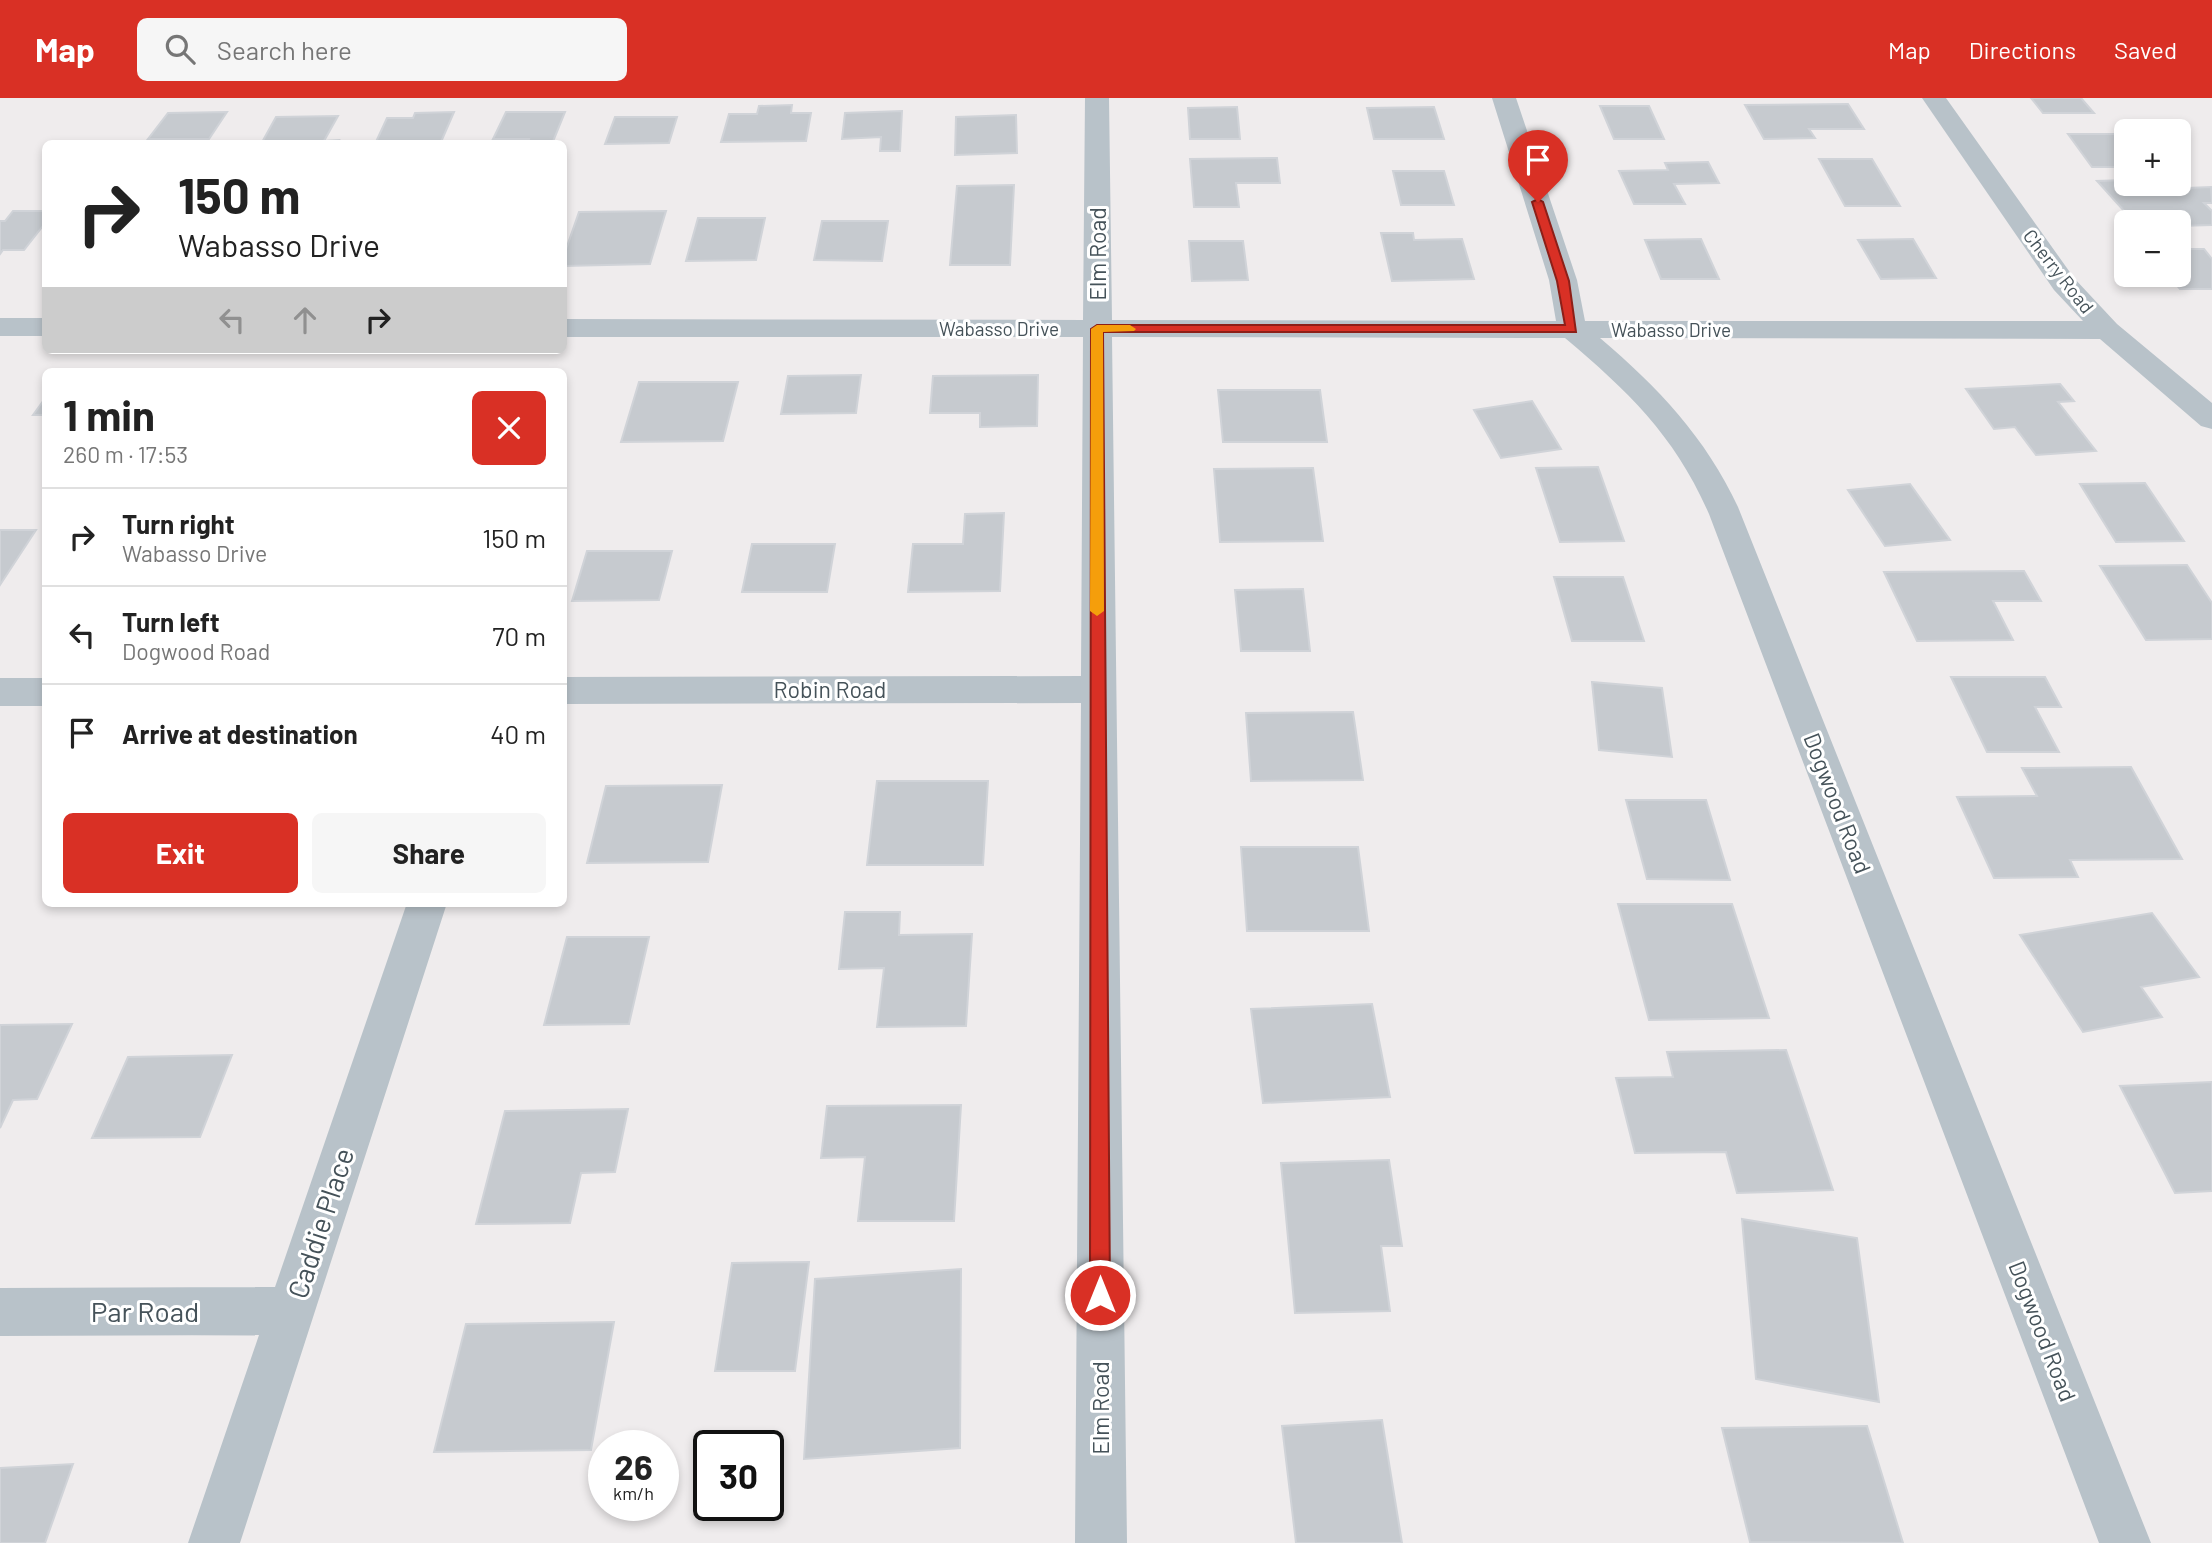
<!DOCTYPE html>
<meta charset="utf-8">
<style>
body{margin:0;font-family:Barlow,sans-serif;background:#f6f6f6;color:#222;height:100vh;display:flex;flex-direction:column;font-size:26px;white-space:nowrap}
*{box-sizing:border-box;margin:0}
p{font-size:23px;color:#767676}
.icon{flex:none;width:38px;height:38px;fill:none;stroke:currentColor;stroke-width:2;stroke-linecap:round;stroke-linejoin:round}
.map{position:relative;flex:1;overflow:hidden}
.sheet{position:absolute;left:42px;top:270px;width:525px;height:539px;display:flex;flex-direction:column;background:#fff;border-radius:10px;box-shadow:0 4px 10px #0003}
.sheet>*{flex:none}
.guide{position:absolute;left:42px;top:42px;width:525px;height:214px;border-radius:10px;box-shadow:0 4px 10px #0003;background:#fff;color:#222;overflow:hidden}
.tools{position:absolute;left:2114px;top:21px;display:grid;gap:14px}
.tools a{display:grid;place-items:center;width:77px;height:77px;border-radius:10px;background:#fff;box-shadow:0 4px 10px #0003;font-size:35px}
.speed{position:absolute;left:588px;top:1332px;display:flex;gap:14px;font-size:35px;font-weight:700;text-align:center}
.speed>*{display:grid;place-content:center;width:91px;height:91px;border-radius:50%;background:#fff;box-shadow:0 4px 10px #0003;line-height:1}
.speed small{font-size:18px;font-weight:400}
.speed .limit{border:4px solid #111;border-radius:10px;background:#fff;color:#111}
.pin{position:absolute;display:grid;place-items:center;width:60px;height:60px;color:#fff;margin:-72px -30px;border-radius:50% 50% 50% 0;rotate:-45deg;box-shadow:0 0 7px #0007}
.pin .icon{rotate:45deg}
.me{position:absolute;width:77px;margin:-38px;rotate:0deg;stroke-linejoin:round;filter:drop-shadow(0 0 5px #0008)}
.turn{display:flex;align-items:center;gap:24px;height:147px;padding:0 21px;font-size:32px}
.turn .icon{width:91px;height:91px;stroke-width:2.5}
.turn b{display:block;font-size:49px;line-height:60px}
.lanes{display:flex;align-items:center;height:66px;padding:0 21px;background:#0003;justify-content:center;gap:35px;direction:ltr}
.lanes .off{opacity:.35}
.round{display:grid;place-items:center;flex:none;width:74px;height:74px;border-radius:10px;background:#f6f6f6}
.overview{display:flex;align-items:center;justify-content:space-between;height:119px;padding:0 21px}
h1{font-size:42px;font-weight:700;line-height:52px}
.cta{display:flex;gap:14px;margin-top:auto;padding:14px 21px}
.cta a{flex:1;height:80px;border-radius:10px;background:#d93025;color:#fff;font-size:28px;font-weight:700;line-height:80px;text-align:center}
.cta a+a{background:#f6f6f6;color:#222}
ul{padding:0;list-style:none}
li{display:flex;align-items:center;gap:21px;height:98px;padding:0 21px;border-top:2px solid #e0e0e0}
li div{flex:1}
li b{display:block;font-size:26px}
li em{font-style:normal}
header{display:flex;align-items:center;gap:42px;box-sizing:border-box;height:98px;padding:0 35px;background:#d93025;color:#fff}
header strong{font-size:33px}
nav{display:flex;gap:38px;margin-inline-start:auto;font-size:24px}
.search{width:490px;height:63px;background:#f6f6f6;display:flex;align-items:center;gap:18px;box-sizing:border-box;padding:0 24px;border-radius:10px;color:#767676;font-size:26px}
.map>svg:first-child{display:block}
</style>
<header>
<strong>Map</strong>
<div class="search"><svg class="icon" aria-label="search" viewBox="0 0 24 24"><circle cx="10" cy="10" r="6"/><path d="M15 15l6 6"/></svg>Search here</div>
<nav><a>Map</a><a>Directions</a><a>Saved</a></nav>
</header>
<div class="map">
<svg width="2212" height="1445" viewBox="0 0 2212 1445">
<rect width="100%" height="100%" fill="#efeced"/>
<path fill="#c6cacf" stroke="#d0d3d8" stroke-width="2" d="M2031,0H2081L2094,15H2043Z
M1848,6L1864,31H1809L1815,40L1764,41L1745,7Z
M792,7L791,15H811L806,43L721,44L729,16H757L759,8Z
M1600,8H1649L1664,41H1614Z
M1237,9L1240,41H1190L1188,10Z
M1434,9L1444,41H1374L1367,10Z
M902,13L900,53H880L881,39L842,41L845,15Z
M227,14L209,41H148L168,15Z
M454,14L441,44L375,46L387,20H413L415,15Z
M506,14H565L552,46H528L529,41H493Z
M1016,17L1017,55L955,57L956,19Z
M338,18L324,43L339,42L337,46H261L276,19Z
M615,19H677L669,45L605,46Z
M2068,36H2121L2126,43V69H2092Z
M1277,60L1280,85H1236L1239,109H1194L1190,61Z
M1819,61H1872L1900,108H1845Z
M1708,64L1719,85L1674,86L1685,106H1634L1619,73L1668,72L1665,65Z
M1393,73H1444L1454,107H1401Z
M2126,82V86H2179V83L2186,90L2211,89L2212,105H2204L2212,113V127L2179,128V124H2134L2097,83Z
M1014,87L1010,167H950L957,88Z
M13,113H46V124L24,152H3L0,156V123H5Z
M666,113L650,166L564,168V157L579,114Z
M698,120H765L756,162L686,163Z
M822,123H888L882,163L814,162Z
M1381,135H1413L1414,142L1462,141L1474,181L1392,183Z
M1701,141L1719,181H1661L1645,142Z
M1913,141L1936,180L1881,181L1858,142Z
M1189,143H1243L1248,182L1192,183Z
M2179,151H2204L2212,161V191H2180L2168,177H2179Z
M861,277L856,315L781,316L788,278Z
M1038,277L1037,328L980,329V315H930L933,278Z
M639,284H738L723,343L621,344Z
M2060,286L2074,303L2058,304L2096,353L2036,357L2015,329L1994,331L1966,291Z
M1218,292H1320L1327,344H1223Z
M46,299V317H33Z
M1532,303L1561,351L1501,360L1474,312Z
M1598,369L1624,443L1560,444L1536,370Z
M1313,370L1323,443L1220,444L1214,371Z
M2145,385L2184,443L2116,444L2080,386Z
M1910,386L1950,442L1885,448L1848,392Z
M1004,415L1000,493L908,494L913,446H963L965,416Z
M0,432H36L0,487Z
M752,446H835L827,494H742Z
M587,453H672L659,502L572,503Z
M2187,467L2212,505V541L2146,542L2100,468Z
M2024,473L2041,503H1993L2013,542L1917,543L1884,474Z
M1554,479H1623L1644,543H1572Z
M1303,491L1310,553H1241L1235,492Z
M1951,579H2045L2061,609H2035L2059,654H1987Z
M1592,584L1662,590L1672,659L1599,652Z
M1353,614L1363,682L1251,683L1246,615Z
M2131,669L2182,761L2070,762L2078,779L1994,780L1957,699L2037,698L2022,670Z
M877,683H988L983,767H867Z
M722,687L708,764L587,765L606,688Z
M1626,702H1706L1730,782L1647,781Z
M1241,749H1358L1369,833H1247Z
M1618,806H1732L1769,920L1649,922Z
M845,814H900L899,837L972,836L966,928L877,929L884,870L839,871Z
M2152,815L2199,879L2141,889L2162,919L2083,934L2020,837Z
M567,839H649L629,926L544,927Z
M1372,906L1390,999L1263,1005L1251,911Z
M72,926L37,1001L13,1002L0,1030V927Z
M1786,952L1833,1092L1737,1095L1726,1054L1635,1055L1616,980L1673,979L1667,954Z
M232,957L200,1039L92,1040L128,959Z
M2212,984V1093L2175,1095L2120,988Z
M961,1007L954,1123H858L865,1059L821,1060L827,1008Z
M628,1011L615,1074L581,1075L570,1125L476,1126L505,1013Z
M1389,1062L1402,1148H1381L1390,1213L1295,1215L1281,1065Z
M1742,1121L1857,1140L1879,1304L1756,1281Z
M809,1164L795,1273H715L732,1165Z
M961,1171L960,1350L804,1361L815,1181Z
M614,1224L591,1352L434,1354L466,1226Z
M1382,1322L1402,1445H1296L1282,1328Z
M1867,1328L1903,1445L1750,1444L1722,1330Z
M73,1366L45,1445H0V1370Z"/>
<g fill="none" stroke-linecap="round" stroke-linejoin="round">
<path fill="#b8c2c9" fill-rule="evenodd" d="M1085,0H1109L1112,222L1556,223L1549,182L1492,0H1516L1577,182L1585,223H2083L2054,192L1922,0H1946L2074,180L2117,226L2212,305V331L2201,328L2100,241L1600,240C1658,289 1706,340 1738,409L2151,1445H2099L1709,416C1675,338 1629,294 1565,240L1112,239L1127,1445H1075L1081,605L564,606V579L1081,578L1083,239H564V221L1083,222Z
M0,220H46V238H0Z
M0,580H46V608H0Z
M407,805H447L240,1445H188L259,1237L0,1238V1190L275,1189Z"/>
</g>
<path fill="#d93025" stroke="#8d1f18" stroke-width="2" d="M1538,101L1543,104L1569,183L1576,234H1103L1110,1197L1107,1204L1100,1207L1093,1204L1090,1197L1091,231L1097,227H1565L1557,183L1532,104Z"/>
<path fill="#f59e0b" d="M1130,227L1136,231L1134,233L1103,234L1104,513L1097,518L1090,513L1091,231L1097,227Z"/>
<g text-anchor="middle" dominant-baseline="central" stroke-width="6" stroke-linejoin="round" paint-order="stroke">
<g font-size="19" fill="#455259" stroke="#fff">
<text transform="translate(2059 173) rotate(52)">Cherry Road</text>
<text x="999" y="230">Wabasso Drive</text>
<text x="1671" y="231">Wabasso Drive</text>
</g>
<g font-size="23" fill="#455259" stroke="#fff">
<text transform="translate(1097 156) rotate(-90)">Elm Road</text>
<text x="830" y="591">Robin Road</text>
<text transform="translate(1838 705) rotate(69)">Dogwood Road</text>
<text transform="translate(2043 1233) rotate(69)">Dogwood Road</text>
<text transform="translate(1100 1310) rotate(-90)">Elm Road</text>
</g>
<g font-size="28" fill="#455259" stroke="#fff">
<text transform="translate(320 1125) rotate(-72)">Caddie Place</text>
<text x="145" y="1213">Par Road</text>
</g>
</g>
</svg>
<div class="tools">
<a>+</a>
<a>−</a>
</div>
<div class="speed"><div>26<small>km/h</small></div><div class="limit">30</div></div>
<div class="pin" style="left:1538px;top:104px;background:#d93025"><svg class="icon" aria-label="arrive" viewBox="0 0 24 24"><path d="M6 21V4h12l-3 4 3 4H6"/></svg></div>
<svg class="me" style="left:1100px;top:1197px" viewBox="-20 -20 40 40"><circle r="17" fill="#d93025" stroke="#fff" stroke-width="3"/><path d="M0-11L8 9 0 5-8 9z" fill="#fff"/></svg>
<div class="guide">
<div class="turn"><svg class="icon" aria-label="right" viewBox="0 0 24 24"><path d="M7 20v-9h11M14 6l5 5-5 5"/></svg><div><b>150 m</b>Wabasso Drive</div></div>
<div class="lanes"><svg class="icon off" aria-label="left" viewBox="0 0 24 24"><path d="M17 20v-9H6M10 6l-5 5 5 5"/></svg><svg class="icon off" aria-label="ahead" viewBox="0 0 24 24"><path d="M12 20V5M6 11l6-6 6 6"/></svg><svg class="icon" aria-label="right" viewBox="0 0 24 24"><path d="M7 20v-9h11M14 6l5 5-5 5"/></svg></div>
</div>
<section class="sheet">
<div class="overview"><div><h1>1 min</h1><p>260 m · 17:53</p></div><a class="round" style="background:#d93025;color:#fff"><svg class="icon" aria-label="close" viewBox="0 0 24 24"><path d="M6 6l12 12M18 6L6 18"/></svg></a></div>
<ul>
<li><svg class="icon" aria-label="right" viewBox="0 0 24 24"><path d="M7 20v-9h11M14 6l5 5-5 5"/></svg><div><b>Turn right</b><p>Wabasso Drive</p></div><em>150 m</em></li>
<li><svg class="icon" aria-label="left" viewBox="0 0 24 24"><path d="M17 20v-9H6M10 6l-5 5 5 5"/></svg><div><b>Turn left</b><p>Dogwood Road</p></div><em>70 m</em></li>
<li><svg class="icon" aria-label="arrive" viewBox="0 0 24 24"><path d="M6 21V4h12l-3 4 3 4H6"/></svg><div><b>Arrive at destination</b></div><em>40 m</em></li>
</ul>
<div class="cta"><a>Exit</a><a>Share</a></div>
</section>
</div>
